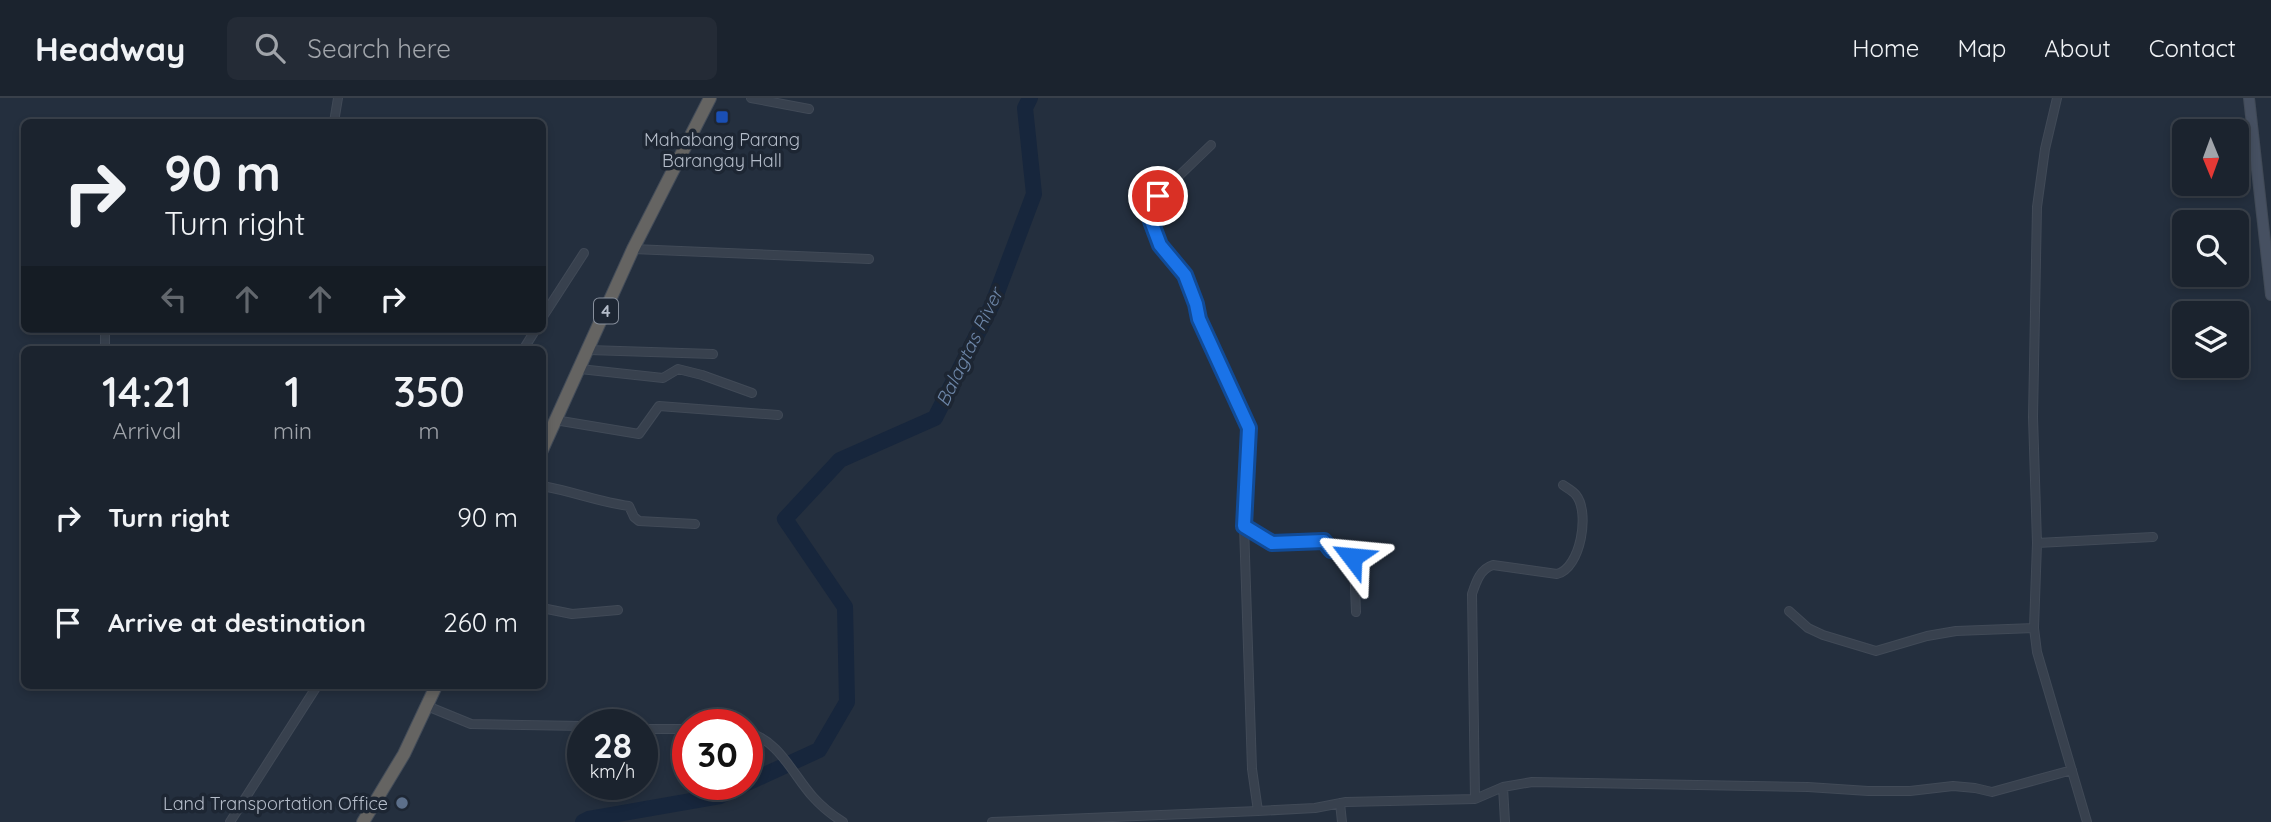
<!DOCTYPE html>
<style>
body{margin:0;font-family:Quicksand,sans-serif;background:#242b36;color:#f1f3f6;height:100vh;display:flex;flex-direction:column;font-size:26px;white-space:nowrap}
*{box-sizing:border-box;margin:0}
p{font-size:23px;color:#a0a4aa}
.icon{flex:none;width:38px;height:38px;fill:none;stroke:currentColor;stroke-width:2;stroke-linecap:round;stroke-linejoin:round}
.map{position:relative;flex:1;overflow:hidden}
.sheet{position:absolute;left:21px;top:248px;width:525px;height:343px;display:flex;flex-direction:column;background:#1b232e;border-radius:10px;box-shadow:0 4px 10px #0003,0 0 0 2px #39404a}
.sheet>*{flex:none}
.banner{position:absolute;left:21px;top:21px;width:525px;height:214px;border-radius:10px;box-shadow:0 4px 10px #0003,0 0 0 2px #39404a;background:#1b232e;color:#f1f3f6;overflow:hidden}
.needle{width:46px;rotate:179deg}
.controls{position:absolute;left:2172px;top:21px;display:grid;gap:14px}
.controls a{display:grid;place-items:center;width:77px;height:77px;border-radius:10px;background:#1b232e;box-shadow:0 4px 10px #0003,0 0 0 2px #39404a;font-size:35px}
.speed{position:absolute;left:567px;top:611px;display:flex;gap:14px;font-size:35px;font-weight:700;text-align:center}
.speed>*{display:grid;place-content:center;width:91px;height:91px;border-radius:50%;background:#1b232e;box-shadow:0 4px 10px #0003,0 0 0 2px #39404a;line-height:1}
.speed small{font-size:18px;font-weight:400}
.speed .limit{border:10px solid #d22;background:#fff;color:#111}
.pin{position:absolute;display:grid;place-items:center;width:60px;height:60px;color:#fff;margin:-30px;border:4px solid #fff;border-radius:50%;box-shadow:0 2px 7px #0007}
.me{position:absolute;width:77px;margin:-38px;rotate:299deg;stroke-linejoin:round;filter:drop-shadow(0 0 5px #0008)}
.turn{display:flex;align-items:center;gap:24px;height:147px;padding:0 28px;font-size:32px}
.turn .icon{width:91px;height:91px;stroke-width:2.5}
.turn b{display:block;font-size:49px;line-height:60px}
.lanes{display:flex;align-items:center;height:66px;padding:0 28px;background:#0003;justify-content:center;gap:35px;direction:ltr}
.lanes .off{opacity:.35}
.eta{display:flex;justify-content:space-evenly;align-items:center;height:119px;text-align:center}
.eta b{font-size:42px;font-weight:600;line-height:49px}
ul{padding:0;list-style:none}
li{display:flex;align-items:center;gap:21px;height:105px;padding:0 28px}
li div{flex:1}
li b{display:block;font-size:26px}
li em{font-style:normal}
header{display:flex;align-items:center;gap:42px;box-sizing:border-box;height:98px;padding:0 35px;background:#1b232e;border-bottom:2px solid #39404a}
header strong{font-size:33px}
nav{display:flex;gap:38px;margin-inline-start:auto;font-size:24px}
.search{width:490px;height:63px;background:#242b36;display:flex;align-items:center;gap:18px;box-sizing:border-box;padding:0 24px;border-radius:10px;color:#a0a4aa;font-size:26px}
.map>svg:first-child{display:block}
</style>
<header>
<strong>Headway</strong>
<div class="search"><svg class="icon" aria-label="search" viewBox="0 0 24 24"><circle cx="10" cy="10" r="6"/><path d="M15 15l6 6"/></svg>Search here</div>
<nav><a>Home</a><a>Map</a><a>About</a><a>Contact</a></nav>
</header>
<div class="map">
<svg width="2271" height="724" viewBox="0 0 2271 724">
<rect width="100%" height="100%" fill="#242f3e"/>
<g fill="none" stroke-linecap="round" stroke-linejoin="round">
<path stroke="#17263c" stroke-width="16" d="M747,685L819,652L847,604L845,509L785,421L840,362L935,320L993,205L1034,96L1025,10L1030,0
M583,724L589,721L720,698L745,686"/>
<g stroke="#414a57" stroke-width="10">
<path id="minor" d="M751,0L809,11
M2057,0L2045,51L2037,109L2033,319L2037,445L2034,530L2037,554L2087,724
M334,24L338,0
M1211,47L1158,98L1151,123L1160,147L1185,177L1197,206L1199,221L1249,330L1244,428L1252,671L1258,713
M633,151L869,161
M542,220L584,155
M105,252V231
M523,252L536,231
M589,252L713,256
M580,271L663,280L678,271L702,277L752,295
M555,322L639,336L659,308L778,317
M542,388C572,393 599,404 629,408L634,419L639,423L695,426
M1244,428L1272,445L1324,443L1331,452L1348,456L1354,465L1356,514
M2037,445L2153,439
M542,510L572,516L618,512
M1789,513L1808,530L1823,537L1876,553L1927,538L1956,533L2034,530
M427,608L471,626L583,628
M642,631H688
M747,634C779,642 793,677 813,699C822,709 832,717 843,724
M1503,689L1505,724
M1475,701L1472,496C1476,484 1480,471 1493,467L1557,476C1581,470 1590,414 1576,397C1573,393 1567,390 1563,387
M1340,705L1342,724
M230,724L317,588
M992,724L1258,713L1315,710L1346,704L1475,701L1503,689L1532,684L1808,689L1868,693H1910L1953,688L1975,690L1992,694L2072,672"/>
</g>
<g stroke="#414a57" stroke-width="12">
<path id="secondary" d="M2249,0L2271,197"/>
</g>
<g stroke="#434c59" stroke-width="14">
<path id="trunk" d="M542,352L633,151L710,0
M363,724L404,656L436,588"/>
</g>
<use href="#minor" stroke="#38414e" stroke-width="8"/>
<use href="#secondary" stroke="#465061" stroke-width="10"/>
<use href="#trunk" stroke="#656462" stroke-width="12"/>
</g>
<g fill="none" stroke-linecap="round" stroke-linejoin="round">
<g stroke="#114b97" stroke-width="18">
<path id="route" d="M1158,98L1151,123L1160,147L1185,177L1196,206L1199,221L1249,330L1244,428L1272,445L1324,443L1331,452L1348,456L1352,459"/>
</g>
<use href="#route" stroke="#1a73e8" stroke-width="12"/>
</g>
<rect fill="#1a4fb4" stroke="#1d2633" stroke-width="2.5" x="715" y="12" width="14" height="14" rx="3.5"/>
<circle fill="#5c6f8a" stroke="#1d2633" stroke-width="2.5" cx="402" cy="705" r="7"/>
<g text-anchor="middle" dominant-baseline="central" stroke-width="7" stroke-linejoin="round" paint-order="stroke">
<rect fill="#1d2633" stroke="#878f9c" stroke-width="2" x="594" y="200.5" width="24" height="25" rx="5"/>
<g font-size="16" font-weight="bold" fill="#b4bcc9">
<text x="606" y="213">4</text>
</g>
<g font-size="18" fill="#b4bcc9" stroke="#1d2633">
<text x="722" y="41">Mahabang Parang<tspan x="722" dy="21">Barangay Hall</tspan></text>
<text x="388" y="705" text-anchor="end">Land Transportation Office</text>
</g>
<g font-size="19" font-style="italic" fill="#6d86a8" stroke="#1d2633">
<text transform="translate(969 249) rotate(-64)">Balagtas River</text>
</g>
</g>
</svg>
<div class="controls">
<a><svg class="needle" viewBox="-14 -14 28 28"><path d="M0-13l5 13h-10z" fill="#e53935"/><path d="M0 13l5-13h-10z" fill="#a0a4aa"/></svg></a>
<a><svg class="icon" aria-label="search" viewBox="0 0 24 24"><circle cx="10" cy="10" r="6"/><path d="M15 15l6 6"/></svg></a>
<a><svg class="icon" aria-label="layers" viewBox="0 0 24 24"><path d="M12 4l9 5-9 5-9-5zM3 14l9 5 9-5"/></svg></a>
</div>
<div class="speed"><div>28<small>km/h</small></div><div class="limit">30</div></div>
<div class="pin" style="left:1158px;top:98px;background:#d93025"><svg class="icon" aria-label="arrive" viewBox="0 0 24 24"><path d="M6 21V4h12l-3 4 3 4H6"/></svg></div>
<svg class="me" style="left:1352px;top:459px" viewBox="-20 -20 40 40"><path d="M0-17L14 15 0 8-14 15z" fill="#1a73e8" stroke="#fff" stroke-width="4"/></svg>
<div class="banner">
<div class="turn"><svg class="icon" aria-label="right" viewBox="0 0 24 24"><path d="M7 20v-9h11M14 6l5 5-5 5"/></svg><div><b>90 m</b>Turn right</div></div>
<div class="lanes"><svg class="icon off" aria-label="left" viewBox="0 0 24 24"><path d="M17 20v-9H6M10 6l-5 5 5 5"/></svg><svg class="icon off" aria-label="ahead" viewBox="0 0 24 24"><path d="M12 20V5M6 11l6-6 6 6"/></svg><svg class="icon off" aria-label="ahead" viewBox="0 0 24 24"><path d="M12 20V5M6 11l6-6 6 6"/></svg><svg class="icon" aria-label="right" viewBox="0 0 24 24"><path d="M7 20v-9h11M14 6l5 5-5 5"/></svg></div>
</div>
<section class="sheet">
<div class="eta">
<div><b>14:21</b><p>Arrival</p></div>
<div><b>1</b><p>min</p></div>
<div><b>350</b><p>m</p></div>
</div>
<ul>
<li><svg class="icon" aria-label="right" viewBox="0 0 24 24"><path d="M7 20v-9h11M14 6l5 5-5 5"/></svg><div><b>Turn right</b></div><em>90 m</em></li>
<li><svg class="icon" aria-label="arrive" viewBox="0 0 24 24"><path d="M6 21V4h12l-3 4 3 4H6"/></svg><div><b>Arrive at destination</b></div><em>260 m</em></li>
</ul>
</section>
</div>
